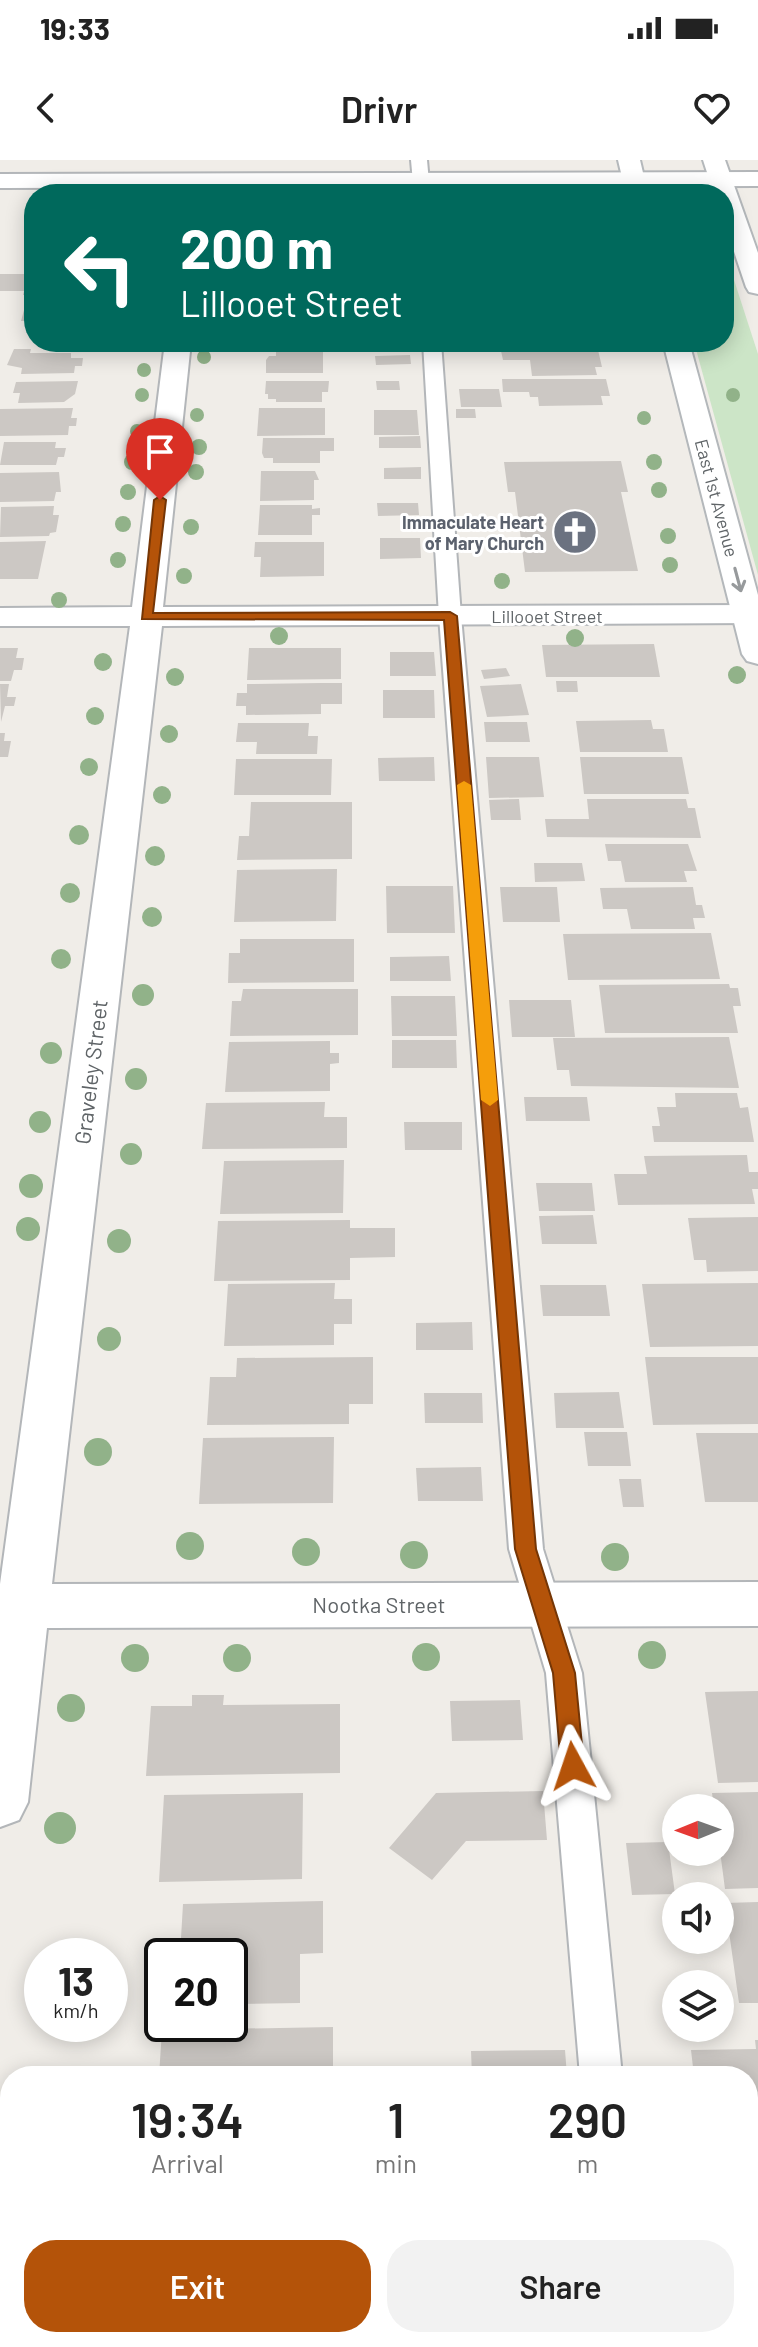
<!DOCTYPE html>
<style>
body{margin:0;font-family:Barlow,sans-serif;background:#f2f2f2;color:#222;height:100vh;display:flex;flex-direction:column;font-size:30px;white-space:nowrap}
*{box-sizing:border-box;margin:0}
p{font-size:26px;color:#767676}
.icon{flex:none;width:44px;height:44px;fill:none;stroke:currentColor;stroke-width:2;stroke-linecap:round;stroke-linejoin:round}
.map{position:relative;flex:1;overflow:hidden}
.sheet{position:absolute;left:0px;top:1906px;width:758px;height:282px;display:flex;flex-direction:column;background:#fff;border-radius:32px 32px 0 0;box-shadow:0 4px 20px #0003}
.sheet>*{flex:none}
.banner{position:absolute;left:24px;top:24px;width:710px;height:168px;border-radius:32px;box-shadow:0 4px 20px #0003;background:#00695c;color:#fff;overflow:hidden}
.needle{width:52px;rotate:269deg}
.tools{position:absolute;left:662px;top:1634px;display:grid;gap:16px}
.tools a{display:grid;place-items:center;width:72px;height:72px;border-radius:50%;background:#fff;box-shadow:0 4px 20px #0003;font-size:40px}
.speed{position:absolute;left:24px;top:1778px;display:flex;gap:16px;font-size:40px;font-weight:700;text-align:center}
.speed>*{display:grid;place-content:center;width:104px;height:104px;border-radius:50%;background:#fff;box-shadow:0 4px 20px #0003;line-height:1}
.speed small{font-size:20px;font-weight:400}
.speed .limit{border:4px solid #111;border-radius:12px;background:#fff;color:#111}
.pin{position:absolute;display:grid;place-items:center;width:68px;height:68px;color:#fff;margin:-82px -34px;border-radius:50% 50% 50% 0;rotate:-45deg;box-shadow:0 0 8px #0007}
.pin .icon{rotate:45deg}
.me{position:absolute;width:88px;margin:-44px;rotate:355deg;stroke-linejoin:round;filter:drop-shadow(0 0 6px #0008)}
.turn{display:flex;align-items:center;gap:28px;height:168px;padding:0 24px;font-size:36px}
.turn .icon{width:104px;height:104px;stroke-width:2.5}
.turn b{display:block;font-size:56px;line-height:68px}
.eta{display:flex;justify-content:space-evenly;align-items:center;height:136px;text-align:center}
.eta b{font-size:48px;font-weight:600;line-height:56px}
.primary-button{display:flex;gap:16px;margin-top:auto;padding:16px 24px}
.primary-button a{flex:1;height:92px;border-radius:32px;background:#b45309;color:#fff;font-size:32px;font-weight:600;line-height:92px;text-align:center}
.primary-button a+a{background:#f2f2f2;color:#222}
.status{display:flex;justify-content:space-between;align-items:center;height:56px;padding:0 40px;background:#fff;direction:ltr}
.status svg{height:22px;fill:currentColor}
header{display:flex;justify-content:space-between;align-items:center;height:104px;padding:0 24px;background:#fff;font-size:36px;font-weight:600}
.map>svg:first-child{display:block}
</style>
<div class="status"><b>19:33</b><svg viewBox="0 0 49 12"><path d="M0 12V9h3v3zM5 12V6h3v6zM10 12V3h3v9zM15 12V0h3v12zM26 1h20v11H26zM47 4h2v5h-2z"/></svg></div>
<header><svg class="icon" aria-label="back" viewBox="0 0 24 24"><path d="M15 5l-7 7 7 7"/></svg>Drivr<svg class="icon" aria-label="heart" viewBox="0 0 24 24"><path d="M12 20l-8-8c-3-5 5-10 8-4 3-6 11-1 8 4z"/></svg></header>
<div class="map">
<svg width="758" height="2187" viewBox="0 0 758 2187">
<rect width="100%" height="100%" fill="#f0ede8"/>
<path fill="#cce5c7" d="M724,89L758,194V415L694,182H724Z"/>
<path fill="#ccc8c4" d="M0,114H34V135H23L24,131H0Z
M27,139H34V161H21Z
M38,182H88L87,186L38,187Z
M272,182H324V185L272,186Z
M500,182H598L599,187L501,186Z
M14,189H31L30,193H71V198H83L82,206H75L74,213L21,214L22,208L7,205Z
M598,190L602,207H595L597,215L532,216L530,200H503L501,191Z
M323,191V213H266V200L269,196H276V192Z
M410,195L411,204L376,205L375,196Z
M502,219H606L610,236H601L603,245L539,246L538,237H530L529,232H503Z
M78,221L75,234L64,242L18,243L20,233H13L16,222Z
M266,221H329L328,232H322V242H276V239H268V234H265Z
M376,221H399L400,230H377Z
M459,229H499L502,247H461Z
M73,248L71,258H77L76,266H69L68,275L0,276V249Z
M259,248H325V275L257,276Z
M456,249H475L476,258H456Z
M374,250H417L419,275H374Z
M420,276L421,288H379V277Z
M263,278H334V291H320V303H273V298H264L262,293Z
M4,282H56L55,288H66L64,297H58L56,305H0Z
M621,301L628,332H621L638,411L525,412L515,332H508L504,302Z
M421,307V319H384V308Z
M261,311H315L319,320H314V340L260,341Z
M59,312L61,332H56L54,341L0,342V313Z
M377,343H418L419,355L378,356Z
M260,345H312V349L320,348V355H312V375H258Z
M54,346L53,355H59L56,372L50,373L49,376L0,377L1,347Z
M380,378H420L421,398L380,399Z
M46,381L38,419H0V382Z
M255,382H324V416L260,417L261,397H254Z
M654,484L660,517H546L542,485Z
M0,488H18L16,498H24L22,510H14L11,521H0Z
M249,488H341V519L247,520Z
M390,492H434L436,516H390Z
M506,508L510,516L484,519L481,510Z
M556,521H577L578,532H557Z
M321,523H342V544H321V554L246,555V546H236L237,533H247V524Z
M0,524H9L7,537H16L14,546H5L1,562Z
M521,524L529,555L487,557L480,526Z
M383,530H434L435,558H383Z
M651,560L653,569H664L668,592H580L576,561Z
M484,562H527L530,582H486Z
M238,563H309L308,576H318L317,594H256L257,582H236Z
M0,573H5L4,581H11L8,597H0Z
M434,597L435,621H379L378,598Z
M486,597H539L544,637L489,638Z
M580,597H682L689,634H584Z
M236,599H332L331,635H234Z
M519,639L521,660H491L489,640Z
M587,639H686L688,648H695L701,678L547,677L545,659H589Z
M251,642H352V699L237,700L239,676H249Z
M605,684H688L697,711H684L687,722H625L621,701H608Z
M534,703H582L585,721L535,722Z
M337,709L336,761L234,762L237,710Z
M386,726H453L455,773H387Z
M500,727H557L560,762H503Z
M693,727L696,745H702L705,758H693L695,769H631L627,749H603L600,728Z
M711,773L720,819L568,820L563,774Z
M240,779H354V822L228,823L229,793H240Z
M449,796L451,821H390V797Z
M729,824L730,828H738L741,846H733L738,873H605L599,825Z
M243,829H358V875L230,876L232,841H241Z
M391,836H455L457,876H392Z
M509,840H571L575,877H512Z
M729,877L739,928L571,926L569,910H557L553,878Z
M392,880H456L457,908H392Z
M330,881V893H339V903L330,904V931L225,932L229,882Z
M675,933H737L740,948L748,947L754,982H654L652,966H660L657,947H676Z
M524,937H587L590,961H526Z
M325,942L324,957H347V988L202,989L206,943Z
M404,962H462V990H405Z
M747,995L749,1012H758V1029H752L755,1044L618,1045L614,1014H647L644,996Z
M344,1000L343,1053L220,1054L224,1001Z
M536,1023H592L595,1051H539Z
M593,1055L597,1084H542L539,1056Z
M758,1057V1111L707,1112L706,1100H694L688,1058Z
M350,1060V1068H395V1097L350,1098V1120L214,1121L218,1061Z
M335,1123L334,1139H352V1164H334V1185L224,1186L228,1124Z
M758,1123V1186L650,1187L642,1124Z
M540,1125H606L610,1156H543Z
M472,1162L473,1190H416V1163Z
M373,1197V1244H349V1264L207,1265L210,1217H236L237,1198Z
M645,1197H758V1264L653,1265Z
M619,1232L624,1268H556L554,1233Z
M424,1233H482L483,1263H425Z
M584,1272H627L631,1306H588Z
M696,1273H758V1342H705Z
M334,1277L333,1343L199,1344L203,1278Z
M481,1307L483,1341H418L416,1308Z
M619,1319H641L644,1347H623Z
M758,1531V1622L718,1623L705,1532Z
M192,1535H224L223,1545L340,1544V1613L146,1616L151,1546H192Z
M520,1540L523,1580L452,1581L450,1541Z
M543,1631L547,1680L466,1681L432,1720L389,1688L436,1633Z
M758,1632V1728L725,1729L720,1691V1648H714L712,1633Z
M303,1633L302,1719L159,1722L164,1635Z
M668,1682L675,1734L632,1735L626,1683Z
M323,1741V1793L300,1794V1843L230,1844V1796H161L162,1778H181L183,1744Z
M758,1742V1843H739L725,1743Z
M333,1867V1916H159L162,1870Z
M755,1880H758V1969H748V1916H694L691,1890L756,1889Z
M565,1890L567,1916H472L471,1891Z
M748,2015H758V2112H748Z
M163,2178H266V2181L162,2183Z
M491,2178H589V2183L491,2185Z"/>
<g fill="none" stroke-linecap="round" stroke-linejoin="round">
<g stroke="#b3b6b9" stroke-width="4">
<path id="lane" d="M411,0H427L430,34H414Z
M423,182H441L461,456L543,1389L582,1513L622,1916H580L546,1513L509,1389L439,456Z
M602,2178H646L647,2187H603Z"/>
</g>
<g stroke="#b3b6b9" stroke-width="4">
<path id="street" d="M758,12V26L0,28V14Z
M165,182H191L163,447L758,445V463L162,466L52,1424L758,1422V1466L47,1468L28,1642L19,1660L0,1667V1424L130,466H0V448L132,447Z"/>
</g>
<g stroke="#b4b8bb" stroke-width="4">
<path id="secondary" d="M618,0H640L648,34H626Z
M703,0H725L758,93V134L749,132L746,127L724,62V34H714Z
M663,182H689L758,435V504L747,501L742,494Z"/>
</g>
<use href="#lane" fill="#fff" fill-rule="evenodd"/>
<use href="#street" fill="#fff" fill-rule="evenodd"/>
<use href="#secondary" fill="#fff" fill-rule="evenodd"/>
</g>
<g fill="#91b289">
<circle cx="204" cy="197" r="7"/>
<circle cx="144" cy="210" r="7"/>
<circle cx="142" cy="235" r="7"/>
<circle cx="733" cy="235" r="7"/>
<circle cx="197" cy="255" r="7"/>
<circle cx="644" cy="258" r="7"/>
<circle cx="137" cy="271" r="7"/>
<circle cx="199" cy="287" r="8"/>
<circle cx="132" cy="302" r="8"/>
<circle cx="654" cy="302" r="8"/>
<circle cx="196" cy="312" r="8"/>
<circle cx="659" cy="330" r="8"/>
<circle cx="128" cy="332" r="8"/>
<circle cx="123" cy="364" r="8"/>
<circle cx="191" cy="367" r="8"/>
<circle cx="668" cy="376" r="8"/>
<circle cx="118" cy="400" r="8"/>
<circle cx="670" cy="405" r="8"/>
<circle cx="184" cy="416" r="8"/>
<circle cx="502" cy="421" r="8"/>
<circle cx="59" cy="440" r="8"/>
<circle cx="279" cy="476" r="9"/>
<circle cx="575" cy="478" r="9"/>
<circle cx="103" cy="502" r="9"/>
<circle cx="737" cy="515" r="9"/>
<circle cx="175" cy="517" r="9"/>
<circle cx="95" cy="556" r="9"/>
<circle cx="169" cy="574" r="9"/>
<circle cx="89" cy="607" r="9"/>
<circle cx="162" cy="635" r="9"/>
<circle cx="79" cy="675" r="10"/>
<circle cx="155" cy="696" r="10"/>
<circle cx="70" cy="733" r="10"/>
<circle cx="152" cy="757" r="10"/>
<circle cx="61" cy="799" r="10"/>
<circle cx="143" cy="835" r="11"/>
<circle cx="51" cy="893" r="11"/>
<circle cx="136" cy="919" r="11"/>
<circle cx="40" cy="962" r="11"/>
<circle cx="131" cy="994" r="11"/>
<circle cx="31" cy="1026" r="12"/>
<circle cx="28" cy="1069" r="12"/>
<circle cx="119" cy="1081" r="12"/>
<circle cx="109" cy="1179" r="12"/>
<circle cx="98" cy="1292" r="14"/>
<circle cx="190" cy="1386" r="14"/>
<circle cx="306" cy="1392" r="14"/>
<circle cx="414" cy="1395" r="14"/>
<circle cx="615" cy="1397" r="14"/>
<circle cx="652" cy="1495" r="14"/>
<circle cx="426" cy="1497" r="14"/>
<circle cx="135" cy="1498" r="14"/>
<circle cx="237" cy="1498" r="14"/>
<circle cx="71" cy="1548" r="14"/>
<circle cx="60" cy="1668" r="16"/>
</g>
<defs><path id="oneway-shaft" d="M-6 0H5M1.5-3L5.5 0L1.5 3" fill="none" stroke-width="1.6" stroke-linecap="round" stroke-linejoin="round" transform="scale(2)"/></defs>
<use stroke="#979a9c" href="#oneway-shaft" transform="translate(738 420) rotate(75)"/>
<path fill="#b45309" stroke="#753606" stroke-width="2" d="M160,336L166,340L153,453L450,452L457,456L536,1389L575,1513L584,1606L581,1613L573,1616L565,1613L561,1606L553,1513L515,1389L444,460L142,459L154,340Z"/>
<path fill="#f59e0b" d="M464,621L471,625L498,940L490,946L481,940L457,625Z"/>
<defs>
<g id="church-disc" transform="scale(2.3)"><circle r="9.5" fill="#6b7280" stroke="#fff"/><path d="M-1.2-6h2.4v3.5h3.3v2.4h-3.3V6h-2.4V-.1h-3.3v-2.4h3.3Z" fill="#fff"/></g>
</defs>
<g fill-rule="evenodd">
<use href="#church-disc" x="575" y="372"/>
</g>
<g text-anchor="middle" dominant-baseline="central" stroke-width="6" stroke-linejoin="round" paint-order="stroke">
<g font-size="18" fill="#5f6467" stroke="#fff">
<text transform="translate(717 338) rotate(75)">East 1st Avenue</text>
<text x="547" y="456">Lillooet Street</text>
</g>
<g font-size="18" font-weight="bold" fill="#5b616d" stroke="#fff" text-anchor="end">
<text x="544" y="362">Immaculate Heart<tspan x="544" dy="21">of Mary Church</tspan></text>
</g>
<g font-size="22" fill="#5f6467" stroke="#fff">
<text transform="translate(90 912) rotate(-83)">Graveley Street</text>
<text x="379" y="1444">Nootka Street</text>
</g>
</g>
</svg>
<div class="tools">
<a><svg class="needle" viewBox="-14 -14 28 28"><path d="M0-13l5 13h-10z" fill="#e53935"/><path d="M0 13l5-13h-10z" fill="#767676"/></svg></a>
<a><svg class="icon" aria-label="sound" viewBox="0 0 24 24"><path d="M4 9h4l5-4v14l-5-4H4zM17 9q2 3 0 6"/></svg></a>
<a><svg class="icon" aria-label="layers" viewBox="0 0 24 24"><path d="M12 4l9 5-9 5-9-5zM3 14l9 5 9-5"/></svg></a>
</div>
<div class="speed"><div>13<small>km/h</small></div><div class="limit">20</div></div>
<div class="pin" style="left:160px;top:340px;background:#d93025"><svg class="icon" aria-label="arrive" viewBox="0 0 24 24"><path d="M6 21V4h12l-3 4 3 4H6"/></svg></div>
<svg class="me" style="left:573px;top:1606px" viewBox="-20 -20 40 40"><path d="M0-17L14 15 0 8-14 15z" fill="#b45309" stroke="#fff" stroke-width="4"/></svg>
<div class="banner">
<div class="turn"><svg class="icon" aria-label="left" viewBox="0 0 24 24"><path d="M17 20v-9H6M10 6l-5 5 5 5"/></svg><div><b>200 m</b>Lillooet Street</div></div>
</div>
<section class="sheet">
<div class="eta">
<div><b>19:34</b><p>Arrival</p></div>
<div><b>1</b><p>min</p></div>
<div><b>290</b><p>m</p></div>
</div>
<div class="primary-button"><a>Exit</a><a>Share</a></div>
</section>
</div>
